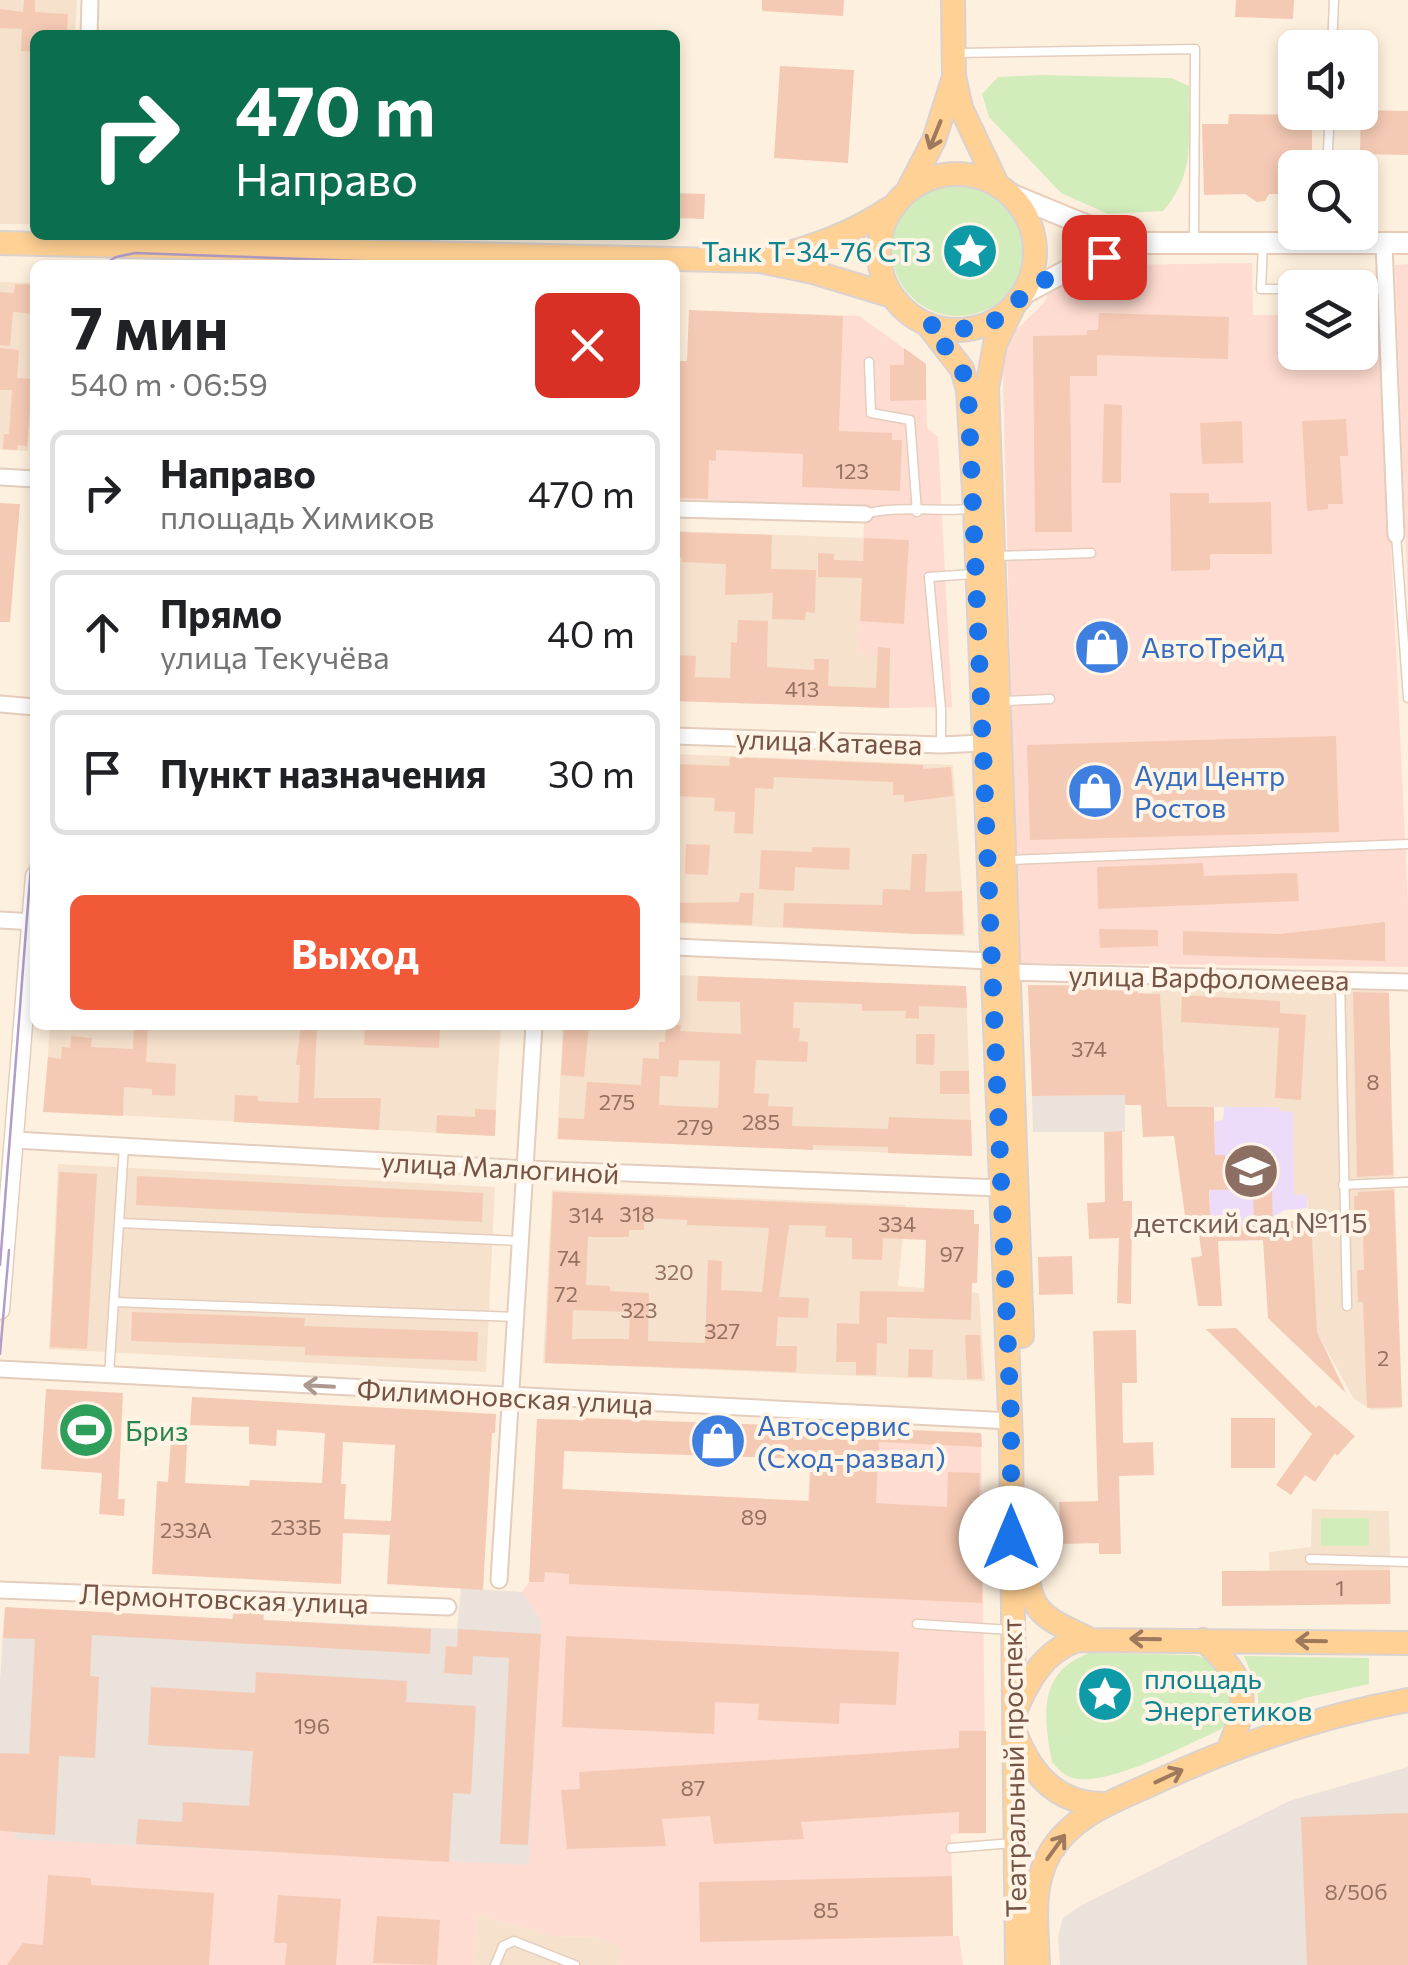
<!DOCTYPE html>
<html lang="ru">
<meta charset="utf-8">
<style>
body{margin:0;font-family:Commissioner,sans-serif;background:#f6f6f6;color:#202124;height:100vh;display:flex;flex-direction:column;font-size:38px;white-space:nowrap}
*{box-sizing:border-box;margin:0}
p{font-size:32px;color:#757577}
.icon{flex:none;width:55px;height:55px;fill:none;stroke:currentColor;stroke-width:2;stroke-linecap:round;stroke-linejoin:round}
.map{position:relative;flex:1;overflow:hidden}
.side{position:absolute;left:30px;top:260px;width:650px;height:770px;display:flex;flex-direction:column;background:#fff;border-radius:15px;box-shadow:0 5px 15px #0003}
.side>*{flex:none}
.banner{position:absolute;left:30px;top:30px;width:650px;height:210px;border-radius:15px;box-shadow:0 5px 15px #0003;background:#0b6e4f;color:#fff;overflow:hidden}
.buttons{position:absolute;left:1278px;top:30px;display:grid;gap:20px}
.buttons a{display:grid;place-items:center;width:100px;height:100px;border-radius:15px;background:#fff;box-shadow:0 5px 15px #0003;font-size:50px}
.pin{position:absolute;display:grid;place-items:center;width:85px;height:85px;color:#fff;margin:-42px;border-radius:20px;box-shadow:0 5px 15px #0006}
.me{position:absolute;width:110px;margin:-55px;rotate:0deg;stroke-linejoin:round;filter:drop-shadow(0 0 8px #0008)}
.turn{display:flex;align-items:center;gap:35px;height:210px;padding:0 40px;font-size:45px}
.turn .icon{width:130px;height:130px;stroke-width:2.5}
.turn b{display:block;font-size:70px;line-height:85px}
.round{display:grid;place-items:center;flex:none;width:105px;height:105px;border-radius:15px;background:#f6f6f6}
.headline{display:flex;align-items:center;justify-content:space-between;height:170px;padding:0 40px}
h1{font-size:60px;font-weight:700;line-height:75px}
.cta{display:flex;gap:20px;margin-top:auto;padding:20px 40px}
.cta a{flex:1;height:115px;border-radius:15px;background:#f15939;color:#fff;font-size:40px;font-weight:700;line-height:115px;text-align:center}
ul{padding:0;list-style:none}
li{display:flex;align-items:center;gap:30px;height:125px;margin:0 20px 15px;padding:0 20px;border:5px solid #e0e0e0;border-radius:15px}
li div{flex:1}
li b{display:block;font-size:38px}
li em{font-style:normal}
.map>svg:first-child{display:block}
</style>
<div class="map">
<svg width="1408" height="1965" viewBox="0 0 1408 1965">
<rect width="100%" height="100%" fill="#fef0de"/>
<path fill="#f6e1cc" d="M0,0H77L75,35H35V224H0Z
M0,282L35,283V356L28,451L0,450Z
M675,531L864,538L857,653L894,657L890,708L675,701Z
M675,754L953,765L965,936L675,923Z
M675,975L966,987L972,1156L557,1139L563,1025H675Z
M1152,986L1388,989L1402,1408L1372,1410L1354,1399L1315,1329L1307,1196L1294,1195L1279,1107H1167L1163,1039L1150,1038Z
M50,1025H501L494,1136L44,1111Z
M58,1164L495,1187L486,1372L49,1349Z
M552,1190L906,1205L898,1286L979,1293L985,1381L543,1363Z
M1312,1509L1389,1511L1391,1604L1270,1602L1269,1552L1311,1547Z
M477,1914L553,1936L599,1937L623,1948L621,1965H473Z"/>
<path fill="#ffdcd1" d="M1252,263L1253,315H1295V352H1360V315H1380L1408,901V967L1018,963L1002,344L1044,303L1060,266Z
M1408,264V604L1395,265Z
M704,311L859,316L926,364L927,428L938,437L952,707L890,708L894,658L857,654L865,507L675,499V376L702,377Z
M537,1419L566,1420L563,1489L808,1501L812,1425L981,1433L986,1833L951,1834L953,1936H959L963,1965H621L622,1948L599,1937L553,1936L477,1914L473,1965H0V1831L15,1832V1838L541,1621L522,1592L529,1582Z"/>
<path fill="#ebe2db" d="M1125,1095V1132H1033L1032,1096Z
M461,1588L522,1592L541,1621L529,1865L15,1839V1832L0,1831V1681L4,1618L22,1619L23,1608L232,1619L234,1605L264,1607V1620L457,1629Z
M1408,1767V1965H1060L1058,1937L1063,1918L1080,1906L1289,1801Z"/>
<path fill="#eddbfa" d="M1224,1107H1279L1280,1111L1293,1112L1294,1195H1307V1208L1285,1210L1273,1217V1240L1218,1241L1217,1225L1210,1214L1209,1146L1215,1145V1121L1223,1120Z"/>
<path fill="#d2ecbc" d="M1041,75L1171,78L1189,86C1187,135 1198,171 1163,211L1108,214L1061,193L989,117L982,94L998,77Z
M892 250a66 66 0 1 1 132 0a66 66 0 1 1-132 0Z
M1321,1518H1369V1546H1321Z
M1089,1653L1195,1655C1226,1663 1245,1705 1220,1730C1187,1744 1103,1790 1070,1777C1063,1774 1057,1768 1052,1762C1043,1715 1038,1672 1089,1653Z
M1244,1656L1369,1658V1684L1305,1698L1259,1714L1257,1686Z"/>
<path fill="#f5cab4" fill-rule="evenodd" d="M24,0H35V12L68,14L67,34L35,35V52L21,51L22,29L0,28V9L23,12Z
M762,0H844L843,16L762,11Z
M1236,0H1294L1293,19L1235,17Z
M780,66L854,70L848,163L774,158Z
M1361,110L1408,111V155L1360,154Z
M1229,114L1312,115V168H1295V194H1269L1265,201L1257,202L1245,194L1204,195L1202,124H1228Z
M675,193L705,194L704,219L675,218Z
M15,284L35,285V314L13,312L10,346L0,345V292L14,293Z
M689,310L843,316L839,431L892,433V440H902L900,491L802,487L803,454L716,450V461L709,460L708,499L675,498V361H687Z
M1099,313L1229,317L1228,359L1097,355V376H1070L1072,532H1035L1033,336L1087,335V330H1098Z
M0,348L19,350L17,378L32,379L27,446L18,445L17,450L3,449L4,434H9L12,390H0Z
M904,348L926,364V400L890,401V365H904Z
M1104,404L1122,405L1121,483H1102Z
M1346,419L1348,456H1340L1343,504H1328V509L1307,511L1302,421Z
M1242,421L1243,463L1202,464L1200,423Z
M1170,493H1209V503L1271,502L1272,554H1210V570L1171,571Z
M0,503L20,504L10,622H0Z
M675,532L772,535L771,569L816,570L815,613L806,612L805,620L772,619L773,593L725,595L726,564L682,562V557L675,556Z
M864,538L909,540L904,624L860,621L862,578L818,577V553L834,554V560L863,561Z
M738,620L768,621L767,667L814,670V659H829L828,686L876,688L878,647L890,648L889,708L675,701L676,655L696,656L695,677L730,678L731,642L737,643Z
M1118,621L1121,670L1086,672L1083,623Z
M1336,736L1339,832L1030,840L1027,745Z
M730,757L923,765V769L951,767L953,796L904,802V795H893V782L774,777L773,789L755,788L753,834L734,833L735,812L714,811L715,798L675,796V764L729,766Z
M686,844L710,845L708,875L685,874Z
M812,847L850,848L849,870L795,867L794,891L759,889L761,850L812,852Z
M912,854H927L925,892L962,891L963,934H916L783,927L784,903L882,905L883,889L910,890Z
M1203,863L1204,876L1297,873L1299,901L1098,909L1097,867Z
M740,893H754L752,925L675,922V903L739,902Z
M1385,922V961L1183,955V931L1280,934Z
M1099,929L1158,930V946L1100,948Z
M698,976L966,986L967,1008L919,1006V1019L905,1018L906,1011H862V1004L794,1002L793,1028H800L799,1041L808,1042L807,1062L756,1060L754,1093L769,1094L768,1106L793,1107L792,1126L888,1129L889,1117L971,1120L972,1156L888,1153V1147L813,1145V1150L558,1139L559,1118L584,1119L587,1082L641,1085L643,1058L659,1059V1042H665L666,1025H681L680,1031L741,1034L740,1002L697,1001ZM679,1060L720,1061L718,1108L659,1105L660,1076L678,1077Z
M1028,985L1137,986L1138,993L1160,994L1167,1107H1214L1215,1155H1225V1163L1271,1162L1273,1222L1311,1220L1317,1332L1346,1393L1268,1318L1263,1240L1218,1241L1222,1306H1198L1191,1258L1202,1256L1197,1222L1186,1223L1174,1136L1143,1137L1141,1105H1125V1095L1032,1096ZM1253,1189L1254,1226H1218L1210,1214L1209,1190Z
M1353,992L1389,993L1393,1175L1357,1177Z
M1182,995L1280,1001V1013L1306,1015L1301,1100L1275,1098L1279,1028L1181,1022Z
M134,1025H148L146,1062L176,1064L175,1096L152,1095V1089L124,1087L123,1116L43,1112L48,1057L61,1059L62,1047L70,1048L71,1036L92,1038L91,1047L133,1049Z
M301,1025H317L314,1098H381L379,1130L234,1122L235,1095L258,1096V1101L298,1103L300,1065H296Z
M365,1025H440L439,1048L364,1045Z
M564,1025H589L584,1077L561,1075Z
M916,1034H935L934,1065L916,1064Z
M940,1071H969V1094H940Z
M475,1109L496,1110L495,1136L436,1133L437,1115L475,1117Z
M1122,1131L1123,1201H1132L1131,1304L1117,1303L1119,1238L1089,1239L1087,1203L1105,1202L1104,1132Z
M59,1172L97,1174L87,1349L50,1347Z
M137,1176L483,1193L482,1222L136,1205Z
M1394,1190L1402,1407L1367,1408L1363,1302H1358L1357,1270H1364L1363,1233L1355,1234L1354,1196H1358V1192Z
M553,1192L974,1210V1224H979L977,1283H972L971,1320L887,1317V1344L877,1343L876,1375H856V1362H836L837,1323L859,1324L860,1291L924,1292L926,1240L883,1238L882,1260L852,1259V1238L825,1237L826,1226L789,1225L779,1297L809,1298L808,1318L778,1317L776,1346H797L796,1372L545,1363ZM644,1218L687,1220V1225L769,1228L762,1292L721,1290L722,1261L708,1260L705,1343L648,1341L649,1293L610,1291V1286L586,1285L588,1237H629V1230H644ZM573,1310L630,1312L629,1339H572Z
M1072,1256L1073,1294L1039,1295L1038,1257Z
M132,1312L305,1318L304,1326L478,1332L477,1361L305,1355V1347L131,1341Z
M1236,1328L1316,1408L1319,1405L1355,1436L1337,1456L1335,1453L1315,1482L1305,1475L1291,1495L1276,1485L1312,1434L1206,1329Z
M1136,1330L1137,1383H1122L1123,1443L1153,1442L1154,1475L1119,1476L1121,1554H1099V1543L1061,1544L1059,1502L1098,1501L1093,1331Z
M965,1335H980L982,1379H967Z
M909,1349L933,1350L932,1377H908Z
M46,1389L123,1393L118,1499H125L124,1516L99,1514L102,1473L41,1469Z
M192,1397L496,1414L495,1433H492L483,1590L387,1584L390,1535L343,1533L341,1584L152,1574L157,1481L168,1482L172,1426L188,1427L185,1483L249,1486L250,1480L322,1483L325,1433L277,1430L276,1446L249,1444V1427L190,1425ZM343,1442L395,1445L391,1521L344,1519L346,1484H341Z
M581,1418L981,1433L982,1447L879,1442L876,1503L947,1507L948,1472L980,1473L978,1525H983L982,1603L569,1584V1574L545,1572L544,1582H529L537,1419L581,1420ZM564,1451L811,1459L809,1501L562,1489Z
M1231,1418H1275V1468H1231Z
M1390,1570V1604L1222,1606V1571Z
M5,1607L233,1619L234,1610L264,1611L263,1620L431,1629L430,1654L92,1635L90,1676L99,1677L95,1758L59,1756L55,1835L0,1831V1753L29,1754L35,1639L3,1638Z
M458,1629L541,1634L528,1845L500,1844L509,1658L473,1656L472,1675L444,1673L446,1646L457,1647Z
M566,1636L899,1652L896,1705L840,1703L839,1724L758,1720L759,1704L715,1702L714,1734L562,1727Z
M256,1672L407,1681L406,1702L476,1706L471,1794L453,1793L449,1862L136,1844L138,1819L182,1822L183,1802L249,1806L253,1751L148,1745L151,1687L255,1693Z
M959,1731H986V1833H959V1812L801,1822L804,1839L714,1844L710,1816L662,1819L666,1846L567,1849L561,1790L580,1789L579,1772L959,1748Z
M1408,1813V1965H1307L1301,1817Z
M48,1875L91,1878V1885L214,1893L209,1965H7L23,1943L43,1945Z
M952,1876L953,1936L700,1942L699,1882Z
M278,1895L341,1899L336,1965H285L287,1943H274Z
M377,1916L440,1920L437,1965L373,1963Z"/>
<g fill="none" stroke-linecap="round" stroke-linejoin="round">
<g stroke="#e4cdbd" stroke-width="11">
<path id="service" d="M1332,48L1334,0
M958,53L1195,49L1194,243
M1327,168L1330,112
M1263,244L1261,289H1295
M1360,289L1385,290
M869,362L871,413L910,420L917,512
M865,514C898,505 936,512 970,509
M1396,535L1408,698
M998,556L1091,553
M1004,701L1050,699
M941,743V709L929,577L973,574
M1010,860L1408,844
M1340,980L1347,1306
M1343,1185L1408,1182
M120,1223L520,1241
M114,1302L514,1317
M109,1375L124,1146
M1310,1559L1408,1562
M917,1624L1011,1630
M951,1848L1013,1843
M495,1965L503,1946L514,1941L575,1965"/>
</g>
<g stroke="#e4cdbd" stroke-width="19">
<path id="minor" d="M89,35L90,0
M1384,244L1396,535
M0,477L35,479
M675,509L865,514
M0,704L35,707
M675,736L941,745L983,743
M0,920L35,922
M675,947L991,961
M1010,972L1408,982
M15,1140L526,1169L1000,1188
M0,1369L1011,1421
M499,1580L534,1025
M0,1590L448,1607"/>
</g>
<g stroke="#e4cdbd" stroke-width="21">
<path id="tertiary" d="M0,1310L35,876"/>
</g>
<g stroke="#e9cdb9" stroke-width="24">
<path id="secondary" d="M1010,194L1100,231L1141,243H1408
M1025,293L1068,270L1141,243"/>
</g>
<g stroke="#dbd2cf" stroke-width="26">
<path id="primary" d="M953,0L954,76L961,108L998,186
M879 252a78 78 0 1 1 156 0a78 78 0 1 1-156 0Z
M908,190L934,140L953,80
M0,243L760,261L813,272L889,295
M768,259C812,247 852,234 890,208
M1012,309L995,344L987,388L1022,1336
M927,324L962,369L968,390L975,508L1011,1441L1017,1965
M1026,1553C1028,1610 1037,1615 1087,1638
M1203,1640C1246,1678 1251,1697 1229,1748
M1015,1711C1029,1679 1044,1651 1078,1640L1408,1643
M1016,1735C1032,1776 1059,1805 1106,1804
M1038,1965C1037,1928 1030,1887 1050,1853C1073,1814 1117,1800 1156,1782C1238,1744 1319,1716 1408,1700"/>
</g>
<use href="#service" stroke="#fff" stroke-width="8"/>
<use href="#minor" stroke="#fff" stroke-width="15"/>
<use href="#tertiary" stroke="#fff" stroke-width="18"/>
<use href="#secondary" stroke="#fff" stroke-width="20"/>
<use href="#primary" stroke="#ffd194" stroke-width="22"/>
<path stroke="#b19dc7" stroke-width="2.5" d="M103,265L116,257L135,253L473,265
M0,1265L35,814
M0,1354L9,1250"/>
</g>
<defs><path id="oneway-shaft" d="M-6 0H5M1.5-3L5.5 0L1.5 3" fill="none" stroke-width="1.6" stroke-linecap="round" stroke-linejoin="round" transform="scale(2.5)"/></defs>
<g stroke="#9e795d">
<use href="#oneway-shaft" transform="translate(935 135) rotate(112)"/>
<use href="#oneway-shaft" transform="translate(1145 1639) rotate(-179)"/>
<use href="#oneway-shaft" transform="translate(1311 1641) rotate(-179)"/>
<use href="#oneway-shaft" transform="translate(1169 1776) rotate(-25)"/>
<use href="#oneway-shaft" transform="translate(1056 1847) rotate(-54)"/>
</g>
<use stroke="#ac988f" href="#oneway-shaft" transform="translate(319 1386) rotate(-177)"/>
<g fill="none" stroke-linecap="round" stroke-linejoin="round">
<path stroke="#1a73e8" stroke-width="18" stroke-dasharray="0 32.4" d="M1011,1538V1420L968,390L962,369L928,324C958,332 984,331 1009,311C1015,306 1019,298 1025,293C1046,275 1079,266 1104,257"/>
</g>
<defs>
<g id="sight-disc" transform="scale(2.875)"><circle r="9.5" fill="#0f9aa8" stroke="#fff4e6"/><path d="M0-6L1.8-2.2L6-1.7L2.9 1.2L3.7 5.4L0 3.3L-3.7 5.4L-2.9 1.2L-6-1.7L-1.8-2.2Z" fill="#fff"/></g>
<g id="shop-disc" transform="scale(2.875)"><circle r="9.5" fill="#3f7fe0" stroke="#fff4e6"/><path d="M-5-2.5h2.3a2.7 3.5 0 0 1 5.4 0H5L5.5 6h-11ZM-1.5-2.5h3a1.5 2.3 0 0 0-3 0Z" fill="#fff"/></g>
<g id="school-disc" transform="scale(2.875)"><circle r="9.5" fill="#8d6e63" stroke="#fff4e6"/><path d="M0-5L7-2L0 1L-7-2ZM-4 1L0 2.5L4 1V4Q0 6-4 4Z" fill="#fff"/></g>
<g id="stadium-disc" transform="scale(2.875)"><circle r="9.5" fill="#2e9e5b" stroke="#fff4e6"/><path d="M0-5a6.5 5 0 1 0 0 10a6.5 5 0 1 0 0-10ZM-3.5-1.8h7v3.6h-7Z" fill="#fff"/></g>
</defs>
<g fill-rule="evenodd">
<use href="#sight-disc" x="970" y="251"/>
<use href="#shop-disc" x="1102" y="647"/>
<use href="#shop-disc" x="1095" y="791"/>
<use href="#school-disc" x="1251" y="1171"/>
<use href="#stadium-disc" x="86" y="1430"/>
<use href="#shop-disc" x="718" y="1441"/>
<use href="#sight-disc" x="1105" y="1694"/>
</g>
<g text-anchor="middle" dominant-baseline="central" stroke-width="8" stroke-linejoin="round" paint-order="stroke">
<g font-size="22" fill="#957161">
<text x="852" y="470">123</text>
<text x="802" y="688">413</text>
<text x="1089" y="1048">374</text>
<text x="1373" y="1081">8</text>
<text x="617" y="1101">275</text>
<text x="761" y="1121">285</text>
<text x="695" y="1126">279</text>
<text x="637" y="1213">318</text>
<text x="586" y="1214">314</text>
<text x="897" y="1223">334</text>
<text x="952" y="1253">97</text>
<text x="569" y="1257">74</text>
<text x="674" y="1271">320</text>
<text x="566" y="1293">72</text>
<text x="639" y="1309">323</text>
<text x="722" y="1330">327</text>
<text x="1383" y="1357">2</text>
<text x="754" y="1516">89</text>
<text x="296" y="1526">233Б</text>
<text x="186" y="1529">233А</text>
<text x="1340" y="1587">1</text>
<text x="312" y="1725">196</text>
<text x="693" y="1787">87</text>
<text x="1356" y="1891">8/50б</text>
<text x="826" y="1909">85</text>
</g>
<g font-size="28" fill="#0d838f" stroke="#fff4e6" text-anchor="end">
<text x="931" y="251">Танк Т-34-76 СТЗ</text>
<text x="1144" y="1678" text-anchor="start">площадь<tspan x="1144" dy="32">Энергетиков</tspan></text>
</g>
<g font-size="28" fill="#366cbe" stroke="#fff4e6" text-anchor="start">
<text x="1141" y="647">АвтоТрейд</text>
<text x="1134" y="775">Ауди Центр<tspan x="1134" dy="32">Ростов</tspan></text>
<text x="757" y="1425">Автосервис<tspan x="757" dy="32">(Сход-развал)</tspan></text>
</g>
<g font-size="28" fill="#755345" stroke="#fff4e6">
<text transform="translate(829 741) rotate(2)">улица Катаева</text>
<text transform="translate(1209 977) rotate(1)">улица Варфоломеева</text>
<text transform="translate(500 1167) rotate(3)">улица Малюгиной</text>
<text transform="translate(505 1396) rotate(3)">Филимоновская улица</text>
<text transform="translate(224 1598) rotate(2)">Лермонтовская улица</text>
<text transform="translate(1013 1768) rotate(-91)">Театральный проспект</text>
</g>
<g font-size="28" fill="#785e54" stroke="#fff4e6">
<text x="1251" y="1222">детский сад №115</text>
</g>
<g font-size="28" fill="#27864d" stroke="#fff4e6" text-anchor="start">
<text x="125" y="1430">Бриз</text>
</g>
</g>
</svg>
<div class="buttons">
<a><svg class="icon" aria-label="sound" viewBox="0 0 24 24"><path d="M4 9h4l5-4v14l-5-4H4zM17 9q2 3 0 6"/></svg></a>
<a><svg class="icon" aria-label="search" viewBox="0 0 24 24"><circle cx="10" cy="10" r="6"/><path d="M15 15l6 6"/></svg></a>
<a><svg class="icon" aria-label="layers" viewBox="0 0 24 24"><path d="M12 4l9 5-9 5-9-5zM3 14l9 5 9-5"/></svg></a>
</div>
<div class="pin" style="left:1104px;top:257px;background:#d93025"><svg class="icon" aria-label="arrive" viewBox="0 0 24 24"><path d="M6 21V4h12l-3 4 3 4H6"/></svg></div>
<svg class="me" style="left:1011px;top:1538px" viewBox="-20 -20 40 40"><circle r="19" fill="#fff"/><path d="M0-13L10 11 0 6-10 11z" fill="#1a73e8"/></svg>
<div class="banner">
<div class="turn"><svg class="icon" aria-label="right" viewBox="0 0 24 24"><path d="M7 20v-9h11M14 6l5 5-5 5"/></svg><div><b>470 m</b>Направо</div></div>
</div>
<section class="side">
<div class="headline"><div><h1>7 мин</h1><p>540 m · 06:59</p></div><a class="round" style="background:#d93025;color:#fff"><svg class="icon" aria-label="close" viewBox="0 0 24 24"><path d="M6 6l12 12M18 6L6 18"/></svg></a></div>
<ul>
<li><svg class="icon" aria-label="right" viewBox="0 0 24 24"><path d="M7 20v-9h11M14 6l5 5-5 5"/></svg><div><b>Направо</b><p>площадь Химиков</p></div><em>470 m</em></li>
<li><svg class="icon" aria-label="ahead" viewBox="0 0 24 24"><path d="M12 20V5M6 11l6-6 6 6"/></svg><div><b>Прямо</b><p>улица Текучёва</p></div><em>40 m</em></li>
<li><svg class="icon" aria-label="arrive" viewBox="0 0 24 24"><path d="M6 21V4h12l-3 4 3 4H6"/></svg><div><b>Пункт назначения</b></div><em>30 m</em></li>
</ul>
<div class="cta"><a>Выход</a></div>
</section>
</div>
